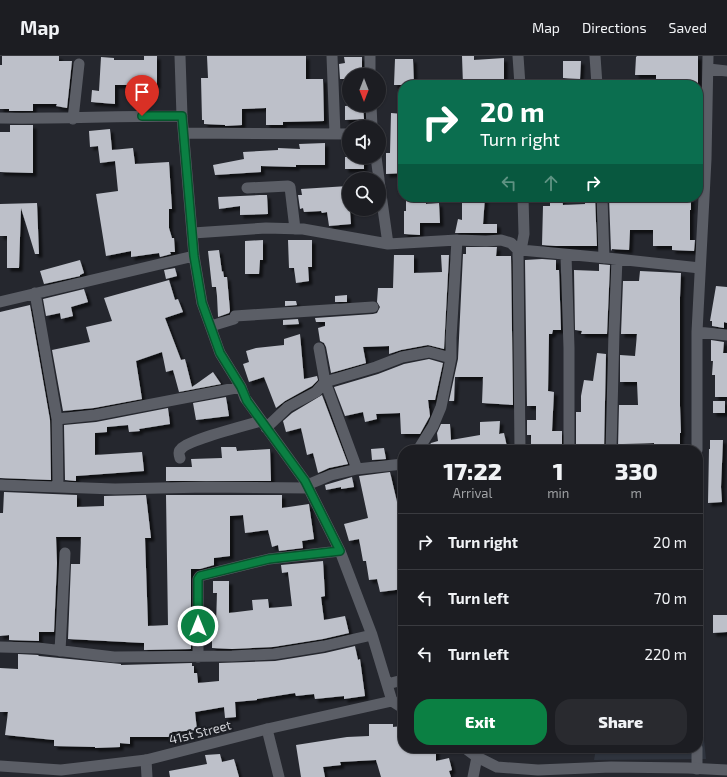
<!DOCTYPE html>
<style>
body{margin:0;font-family:"Exo 2",sans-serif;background:#292a2f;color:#f1f3f6;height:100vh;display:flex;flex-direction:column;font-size:15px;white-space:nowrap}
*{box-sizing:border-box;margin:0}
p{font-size:13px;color:#a0a2a5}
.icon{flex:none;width:22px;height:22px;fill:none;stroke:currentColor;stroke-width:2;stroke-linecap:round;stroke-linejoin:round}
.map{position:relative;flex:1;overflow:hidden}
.drawer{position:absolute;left:398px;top:389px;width:305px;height:308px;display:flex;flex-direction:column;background:#1c1d22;border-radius:16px;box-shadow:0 1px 3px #0004,0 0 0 1px #3a3b40}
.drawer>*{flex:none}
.top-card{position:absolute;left:398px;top:24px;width:305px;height:122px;border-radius:16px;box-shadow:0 1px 3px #0004,0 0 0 1px #3a3b40;background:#0b6e4f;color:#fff;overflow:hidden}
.needle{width:26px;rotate:180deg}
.fabs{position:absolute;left:342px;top:12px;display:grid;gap:8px}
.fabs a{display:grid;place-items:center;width:44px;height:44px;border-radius:50%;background:#1c1d22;box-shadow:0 1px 3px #0004,0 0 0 1px #3a3b40;font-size:20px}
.pin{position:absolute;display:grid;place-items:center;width:34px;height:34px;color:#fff;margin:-41px -17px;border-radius:50% 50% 50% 0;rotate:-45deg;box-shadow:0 0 4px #0007}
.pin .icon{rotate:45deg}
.me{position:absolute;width:44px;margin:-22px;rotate:0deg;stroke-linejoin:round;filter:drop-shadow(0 0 3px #0008)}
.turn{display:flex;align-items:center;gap:14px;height:84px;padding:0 16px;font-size:18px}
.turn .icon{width:52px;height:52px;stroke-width:2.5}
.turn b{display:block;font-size:28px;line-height:34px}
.lanes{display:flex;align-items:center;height:38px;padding:0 16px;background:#0003;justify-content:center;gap:20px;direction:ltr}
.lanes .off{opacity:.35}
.eta{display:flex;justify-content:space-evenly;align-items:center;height:68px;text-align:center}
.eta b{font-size:24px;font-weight:800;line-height:28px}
.button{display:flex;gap:8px;margin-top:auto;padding:8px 16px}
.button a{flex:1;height:46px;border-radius:16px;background:#0b8043;color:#fff;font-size:16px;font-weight:800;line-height:46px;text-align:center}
.button a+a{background:#292a2f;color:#f1f3f6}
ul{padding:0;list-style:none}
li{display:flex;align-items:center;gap:12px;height:56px;padding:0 16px;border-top:1px solid #3a3b40}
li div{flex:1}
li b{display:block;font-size:15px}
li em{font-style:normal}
header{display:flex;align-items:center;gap:24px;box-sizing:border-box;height:56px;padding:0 20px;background:#1c1d22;border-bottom:1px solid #3a3b40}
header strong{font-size:19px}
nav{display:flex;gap:22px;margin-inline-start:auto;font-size:14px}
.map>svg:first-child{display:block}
</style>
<header>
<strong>Map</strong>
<nav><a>Map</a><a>Directions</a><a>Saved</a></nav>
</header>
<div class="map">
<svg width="727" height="721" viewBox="0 0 727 721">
<defs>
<filter id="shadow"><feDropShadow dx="3.5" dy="3.5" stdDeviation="1" flood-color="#0009"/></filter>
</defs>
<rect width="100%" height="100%" fill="#25272e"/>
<path fill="#2f343e" d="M698,628L706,703L594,704L596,692H698Z"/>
<path fill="#bdc0c9" filter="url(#shadow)" d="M2,0H59V5H72L67,52L56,50L57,48H33V55H9V53H0V9H2Z
M144,0H157V29H115V48L91,46L92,34L99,35L101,1L114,2V4H144Z
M207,0H306V23H323L324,65L283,66V69H266V52L242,53V69L225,70V69L204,68V64H202L201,22H208Z
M462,0H474V4L504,2V29H463Z
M637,0H698V29H656V19H635L636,1Z
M344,1H362V19H349V23H340L339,8L345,7Z
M395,3H413L414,29H394Z
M563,5H581L580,23L563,22Z
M363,49L364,63L345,64V50Z
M391,57L403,58V117L386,118V97H390Z
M10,69H33V117L0,116V76H10Z
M110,73L112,94L133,92L135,108L169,106L172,153H169V172L172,182H174L175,196H170L171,198L160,201L159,197L131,201V195L106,200L96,138L118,135L115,105L100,107L98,90L90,91L89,75Z
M325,87V109H296V111L261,110V116L215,119L213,109L244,103L243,96L278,94V92L300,93L299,88Z
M345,101H364V113H345Z
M348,130L351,168L329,170L327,156L322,157L321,155L304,156L303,152L300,153L298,139H302L301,133Z
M260,139H267L268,158L240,159V150L219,153L218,141Z
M406,141H426V148L439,147L440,167H420V179L404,178V155H406Z
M462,141H485L483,168H497V177H455L458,163L462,164Z
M585,141H595L597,190H556L542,189L543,150H550V142H562L563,149L585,148Z
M609,141L691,142V154H690V184H695L694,195L672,194V190H653V174H630L629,194L612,193L611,195Z
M37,147L39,198H35L21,152L19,212H7V180H0V148Z
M263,184V204H260L259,218H245V185Z
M288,184H312V211H308L309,225L296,227L294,212H289Z
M466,191H497L496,200H511L513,349L482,347L483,321H455L454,345H449L458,303L463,198H466Z
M219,194L222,216L223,215L224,221H227L230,255L229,257L218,261L217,240L216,231H212L208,195Z
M394,199H414V217L442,216L441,199H449L444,293L428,289L401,294L389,298V290L363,291L366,307L331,317L326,291L324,287L320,285L318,272L325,270V266H316L315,262L373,258L377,257L380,251L377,246L378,232H393Z
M542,203L556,204V214H559L561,274H553L552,278H549L548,335L554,336L552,375H562V389H531V379H527V364H536V350H527L525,204Z
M80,204L84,217L80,219V220L44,228L40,215Z
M599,208L610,209L607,278H581L582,275L575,274L574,214L599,215Z
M175,212L177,220L166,223L164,214Z
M640,215L681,217L680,241V350L681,377H680V391H654V387L623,388V392H618L619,349H638L637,326H620V299L635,300L637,278H621L623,225H639Z
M169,224L175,244L178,243L183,256L165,262L181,304L185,303L192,331L213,316L221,328L179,336L173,314L166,316L162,296L136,305L142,343L94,352L63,355L52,294L90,286L86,271L112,265L104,242Z
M716,230L727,231V267L724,266V272L712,270V265H710Z
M84,233L88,246L71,251L73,260L61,263L60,257L46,260L43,243Z
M347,239V246H335V240Z
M285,245H296L297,249L285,250Z
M30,249L50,364L51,424L0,422V256Z
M298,263L299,268L283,269V264Z
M300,278L304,323L317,320L318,324L312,330L285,345L276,352L264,321L249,326L243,308L249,306L246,295L256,292L284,289V283Z
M711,284L724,286L723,297H727V341H715V319H712L713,305H711Z
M597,297L606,298L604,393L576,394V356H581V340L584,324L593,325Z
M429,303L443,307L435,344H428L430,360L420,378H401L400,357L376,358L377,363L365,366L363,356L345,360L334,331L378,318L404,308Z
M322,339L348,408L329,412L318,417L313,397L307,399L301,372L286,376L283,365L292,357Z
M226,341L229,360L196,364L193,347Z
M713,345H725V357H713Z
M168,352L170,368L139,373L140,375L129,376L128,369L107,371V376L95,377V399L142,396L144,415L76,420V425L65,424L64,369L96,366Z
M500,365L499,378L504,377L507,391L500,392V394H428V392L431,387L438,385L437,377L441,368H450L451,384L480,379V366Z
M710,384H723L721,431L722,446L708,447L709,393H710Z
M221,391H236L237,395L270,393L271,425H166V411H192L191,403L222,402Z
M384,392L386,403L372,404L371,393Z
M390,416L397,446L403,445V466L399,467L403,499L397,500L403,533L380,536L377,523L369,524L366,505H363L359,483L349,485L344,468L368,462L359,420Z
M352,421L354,431L341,433V431L326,434L325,429Z
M4,436L77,439V451L104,450V440L146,439L151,482H145L148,570L168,569L166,439H282V452L309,448L314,483L302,485L303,492L279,495L278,489L272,491L268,474L245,477L243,459L230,460V500L214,502V509L200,513H191V593L144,594V587L68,583L71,508H80L81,481H56L57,507L54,576H39V585L9,584V579L0,580V457H3Z
M323,505L325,540L321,541L324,564L345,560L349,577L323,583L273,591L232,593L212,592V568H216L217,537H213V525H229V557L253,554L252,544L268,543L269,552L292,550L288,516L282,517L281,509Z
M713,559H727V576L713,577Z
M355,590L358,604L360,603L365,640L344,643V640L315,643L314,638L296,640L295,637L257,643V644L235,646L236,661L225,662L224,651L195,656L197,674L172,676L173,681H130V688L120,687V691L95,692V691L54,690V684L5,679L8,656H0V612L18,613V598L38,599L39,600L121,608V609L192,607V610H194V617H197L198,627L219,625V607L275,605L325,597Z
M369,668H393V671L403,670V692H436V705L449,702L452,714L449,715L451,721H381L376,704L340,706L341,709L323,711L325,721H301L296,689L347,681L369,680Z
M220,698L222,706L234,703L239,721H170L169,715L207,708L205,699Z"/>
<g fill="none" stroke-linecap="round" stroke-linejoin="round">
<path stroke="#5b5e66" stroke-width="11" d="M180,0L182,60L194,200L202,247L220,297L241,331L245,342L305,425L340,495L372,579L392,645
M332,0L335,78
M370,0V19
M518,0L520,29
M595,0L597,29
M709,13L727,15
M371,49L372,71
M0,62C61,63 121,60 182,60
M73,63L79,8
M184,77L349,78
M376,101L379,123
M379,124L388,188L457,184L486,185L501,184L511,187L518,194
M247,132L288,130L290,131L295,173
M602,141L604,202
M193,177L266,172L303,173L388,188
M521,194L617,203L700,212
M566,199L569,292V394
M35,237L57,363L95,359L241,331
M0,246L194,200
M211,270L234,263L235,260L373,251
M697,276L727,279
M319,292L325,326L357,413
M57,363L58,431
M266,372L288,351L316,336L325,326L376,311L402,301L429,296L451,302
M418,394L433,370L441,351L451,302V282L457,184
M520,394L518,194H521L524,178L523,141
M611,394L614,276L617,203
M697,394V276L706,103L708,0
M180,402C179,399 178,395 181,393C188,384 247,369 261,365
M0,429L115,433L206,431L309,432
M307,429L331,419L357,413L403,408
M0,591L38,592L114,601L232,600L274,598L324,590L372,579
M60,595L65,497
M198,601V523L200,520L269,503L340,495
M387,628L403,624
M267,673L279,721
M697,692V713
M146,704L147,721
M473,721L477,701"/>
<path stroke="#5b5e66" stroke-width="11" d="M465,692L477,701L497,711L511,712L538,714L611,711L688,712L727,714
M0,710L61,714L146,704L267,673L392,645L403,652"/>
</g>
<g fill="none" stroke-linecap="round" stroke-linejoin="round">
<g stroke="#07532c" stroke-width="10">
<path id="route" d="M142,60H182L194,200L202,247L220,297L241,331L247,345L305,425L340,495L269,503L200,520L198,523V570"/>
</g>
<use href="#route" stroke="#0b8043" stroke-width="7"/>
</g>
<g text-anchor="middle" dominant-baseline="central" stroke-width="4" stroke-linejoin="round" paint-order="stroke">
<g font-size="13" fill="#d1d2d7" stroke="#1c1e24">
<text transform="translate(200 676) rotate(-14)">41st Street</text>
</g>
</g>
</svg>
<div class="fabs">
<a><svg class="needle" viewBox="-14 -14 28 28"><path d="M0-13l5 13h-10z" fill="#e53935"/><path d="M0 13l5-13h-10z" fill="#a0a2a5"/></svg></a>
<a><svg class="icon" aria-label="sound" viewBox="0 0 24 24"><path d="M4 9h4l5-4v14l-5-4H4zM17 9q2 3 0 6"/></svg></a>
<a><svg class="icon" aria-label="search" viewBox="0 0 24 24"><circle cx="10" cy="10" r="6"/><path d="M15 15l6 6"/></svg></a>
</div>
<div class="pin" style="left:142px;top:60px;background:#d93025"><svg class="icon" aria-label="arrive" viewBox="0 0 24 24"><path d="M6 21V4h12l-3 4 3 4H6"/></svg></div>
<svg class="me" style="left:198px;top:570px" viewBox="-20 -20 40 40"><circle r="17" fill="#0b8043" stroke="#fff" stroke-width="3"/><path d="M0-11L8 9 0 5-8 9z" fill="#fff"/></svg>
<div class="top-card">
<div class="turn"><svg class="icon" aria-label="right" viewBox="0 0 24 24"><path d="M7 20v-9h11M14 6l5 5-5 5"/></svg><div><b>20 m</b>Turn right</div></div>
<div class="lanes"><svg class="icon off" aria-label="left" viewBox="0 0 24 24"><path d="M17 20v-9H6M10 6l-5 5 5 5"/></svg><svg class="icon off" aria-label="ahead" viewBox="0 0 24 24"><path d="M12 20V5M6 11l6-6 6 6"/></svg><svg class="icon" aria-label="right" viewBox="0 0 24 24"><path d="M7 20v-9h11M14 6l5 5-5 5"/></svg></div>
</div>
<section class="drawer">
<div class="eta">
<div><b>17:22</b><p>Arrival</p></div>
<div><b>1</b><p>min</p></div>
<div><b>330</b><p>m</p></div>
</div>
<ul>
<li><svg class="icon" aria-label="right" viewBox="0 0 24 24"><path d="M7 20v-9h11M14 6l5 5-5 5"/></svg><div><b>Turn right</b></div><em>20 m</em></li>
<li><svg class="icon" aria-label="left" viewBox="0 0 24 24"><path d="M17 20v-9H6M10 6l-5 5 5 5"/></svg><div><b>Turn left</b></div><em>70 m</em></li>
<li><svg class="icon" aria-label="left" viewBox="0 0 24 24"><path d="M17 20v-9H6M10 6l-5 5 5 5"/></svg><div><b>Turn left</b></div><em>220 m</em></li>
</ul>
<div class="button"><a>Exit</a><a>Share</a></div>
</section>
</div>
